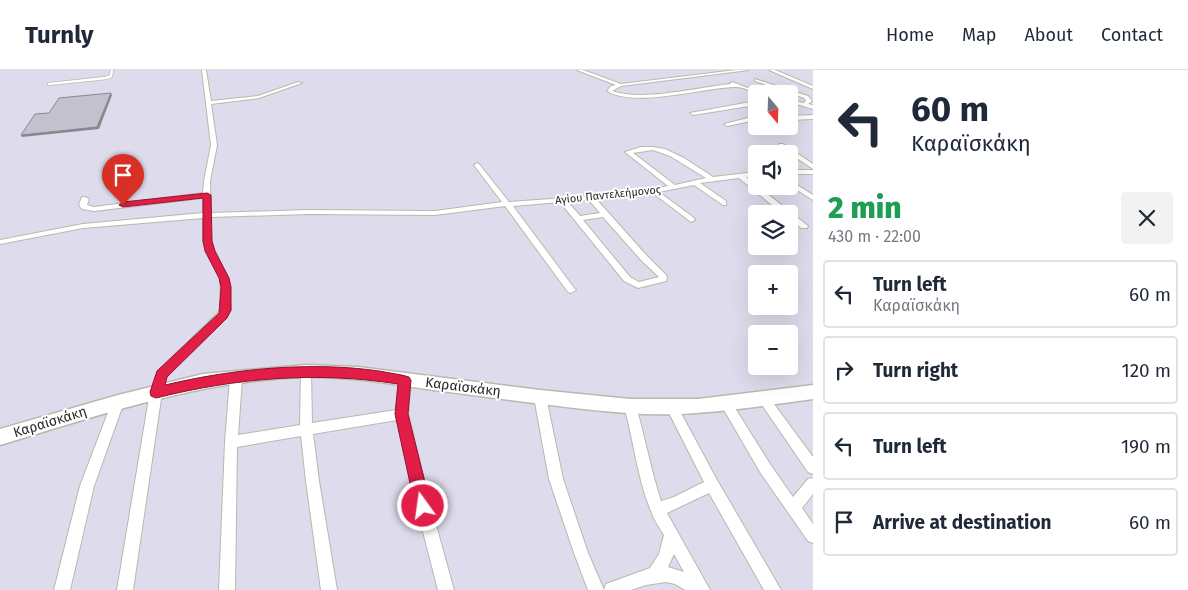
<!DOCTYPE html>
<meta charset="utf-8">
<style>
body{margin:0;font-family:"Fira Sans",sans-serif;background:#f2f2f3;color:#1f2937;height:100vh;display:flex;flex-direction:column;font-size:19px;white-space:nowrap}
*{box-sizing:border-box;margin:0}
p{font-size:16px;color:#747a83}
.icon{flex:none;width:28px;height:28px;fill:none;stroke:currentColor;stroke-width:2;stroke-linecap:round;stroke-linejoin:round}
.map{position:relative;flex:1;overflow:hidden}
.sheet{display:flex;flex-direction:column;background:#fff;width:375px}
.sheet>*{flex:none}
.hud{background:#fff;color:#1f2937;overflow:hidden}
.needle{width:32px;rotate:161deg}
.tools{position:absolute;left:748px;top:15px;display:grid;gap:10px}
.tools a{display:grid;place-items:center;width:50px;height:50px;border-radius:5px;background:#fff;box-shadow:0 5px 20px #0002;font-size:25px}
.pin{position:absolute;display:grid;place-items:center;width:42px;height:42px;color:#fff;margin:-51px -21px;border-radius:50% 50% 50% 0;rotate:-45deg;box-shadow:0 0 5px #0007}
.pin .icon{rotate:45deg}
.me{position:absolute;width:55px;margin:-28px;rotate:346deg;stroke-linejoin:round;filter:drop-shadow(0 0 4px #0008)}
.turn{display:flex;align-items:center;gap:18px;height:105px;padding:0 15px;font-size:22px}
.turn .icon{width:65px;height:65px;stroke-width:2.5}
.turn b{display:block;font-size:35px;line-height:42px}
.round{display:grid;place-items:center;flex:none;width:52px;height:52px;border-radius:5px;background:#f2f2f3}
.headline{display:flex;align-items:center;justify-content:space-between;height:85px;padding:0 15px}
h1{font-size:30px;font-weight:800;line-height:38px;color:#1e9e55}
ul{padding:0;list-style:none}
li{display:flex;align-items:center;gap:15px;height:68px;margin:0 10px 8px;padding:0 5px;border:2px solid #e0e1e3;border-radius:5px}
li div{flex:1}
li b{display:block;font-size:19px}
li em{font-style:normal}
header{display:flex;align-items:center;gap:30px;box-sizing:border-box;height:70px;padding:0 25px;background:#fff;border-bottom:1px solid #e0e1e3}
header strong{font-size:24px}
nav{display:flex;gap:28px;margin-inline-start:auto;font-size:18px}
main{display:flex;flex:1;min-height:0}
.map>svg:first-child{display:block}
</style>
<header>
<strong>Turnly</strong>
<nav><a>Home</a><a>Map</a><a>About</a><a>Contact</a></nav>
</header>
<main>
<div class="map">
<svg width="813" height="520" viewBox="0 0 813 520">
<rect width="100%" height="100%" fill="#dedcec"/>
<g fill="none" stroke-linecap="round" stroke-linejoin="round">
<g stroke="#b5baac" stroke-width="4">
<path id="lane" d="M49,14L106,8L111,6L112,0"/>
</g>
<g stroke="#b5baac" stroke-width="2">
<path id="street" d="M202,0H206L211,31L258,26L298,12L302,13L259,28L211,34L217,75L210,111L211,143L309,140L435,141L502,132L474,95L477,93L479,94L509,132L635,123L668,116L625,82L641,77H653L665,79L684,88L713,107L756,102V106L746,107L808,156L807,158H801L789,148V144H783L739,108L700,113L726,131V135H723L694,115L659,122L694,148L695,150L691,152L653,123L635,127L597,130L647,186L667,206L666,211L638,218L624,211L560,132L513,136L574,218L576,220L571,223L568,222L505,136L435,145L309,144L211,147V171L214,181L228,208L231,240L226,247L167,306L162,322L133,520H117L150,322L158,301L221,240L220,208L206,181L203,171V148L83,158L0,174V170L83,154L203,143V128L94,141L82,139L79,135L82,127H85L89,129L87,135L94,137L203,123L204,111L211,75ZM653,80L670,86L706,108L675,115L633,83ZM589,130L600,143L580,146L568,132ZM603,147L641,190L659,207L639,212L630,207L583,150Z
M577,0H583L621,14L736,0H749L621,16L612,21C642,32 699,17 731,14L730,13L732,12L764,24C754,24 744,16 734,17C702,18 634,38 607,21L611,16L616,15Z
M769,0H775L813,16V19Z
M755,9L808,26L812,31L808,34L813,35V39L789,32V29L803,33L806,31L804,28L755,11Z
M756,31V35L693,45L690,43Z
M813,45V49L789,50V46Z
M756,46V50L727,56L724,54Z
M779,74H783L813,94V99L779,76Z
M789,100H813V104H789Z
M789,110L813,125V130L789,115Z
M306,297L310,298L311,301L312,353L396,340L399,310L401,307L405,306L409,307L411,310L408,344L426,419L454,520H438L412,419L397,350L313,364L319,411L337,520H321L306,411L301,366L237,377L235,520H219L225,372L230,309L232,306L236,305L240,306L242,309L238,365L300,355L301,301L302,298Z
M540,322L544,324L546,327L563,409L588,483L604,520H588L574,483L549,409L534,327L536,324Z
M764,324L768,326L813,387V404L808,402L760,332L758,329L760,326Z
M118,327L122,329L124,332L94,416L70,520H54L80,416L112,332L114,329Z
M726,328L730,330L770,394L793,427L808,409L813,408V424L802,438L813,454V473L808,471L760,402L720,333L722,330Z
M630,331L634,333L636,336C645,368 651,400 661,431L674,427L704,412L666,337L668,334L672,332L676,334L717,410L781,520H764L709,423L667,443L710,520H685L675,514L666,512L646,515L631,520H604L606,514L650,498L659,484L664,465C659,457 654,450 651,441C637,408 634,371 624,336L626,333ZM674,484L684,502L668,497Z"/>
</g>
<g stroke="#b5baac" stroke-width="3">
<path id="secondary" d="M306,295L358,297L540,320L630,329H698L813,315V329C752,337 689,348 627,343C563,338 498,328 434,320C392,314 349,306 306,307C201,310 100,345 0,375V359L118,325L203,304Z"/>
</g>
<use href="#lane" stroke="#fff" stroke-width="2.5"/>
<use href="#street" fill="#fff" fill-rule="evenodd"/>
<use href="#secondary" fill="#fff" fill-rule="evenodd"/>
</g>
<path fill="#888790" d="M111,23L112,25L99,59L22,67L21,65Z"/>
<path fill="#c3c1ce" stroke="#888790" d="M111,23L97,57L21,65L35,44L49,43L59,28Z"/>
<path fill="#e11d48" stroke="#92132f" d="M207,123L211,125L212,171L215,181L229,208L231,217V240L227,248L167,307L165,315C232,299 310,291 379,301C389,303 400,304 409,307L411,310L408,344L431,436L429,441L423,443L417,441L415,436L395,344L398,314C317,301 236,308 156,328L151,326L150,322L157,301L219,243L221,217L219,208L205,181L203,171V128L123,137L119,135L123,132Z"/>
<g text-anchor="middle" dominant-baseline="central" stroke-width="4" stroke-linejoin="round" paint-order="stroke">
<g font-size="11" fill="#2a2a2a" stroke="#fff">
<text transform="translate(608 125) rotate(-6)">Αγίου Παντελεήμονος</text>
</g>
<g font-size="14" fill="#2a2a2a" stroke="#fff">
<text transform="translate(463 317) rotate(7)">Καραϊσκάκη</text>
<text transform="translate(50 352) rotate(-17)">Καραϊσκάκη</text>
</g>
</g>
</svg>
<div class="tools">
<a><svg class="needle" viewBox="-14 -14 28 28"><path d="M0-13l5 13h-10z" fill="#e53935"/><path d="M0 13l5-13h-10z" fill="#747a83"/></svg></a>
<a><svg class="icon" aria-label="sound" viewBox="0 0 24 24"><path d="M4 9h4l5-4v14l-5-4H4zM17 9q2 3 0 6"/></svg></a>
<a><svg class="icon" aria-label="layers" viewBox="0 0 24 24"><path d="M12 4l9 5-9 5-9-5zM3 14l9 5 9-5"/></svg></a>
<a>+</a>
<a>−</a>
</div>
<div class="pin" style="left:123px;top:135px;background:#d93025"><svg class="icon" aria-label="arrive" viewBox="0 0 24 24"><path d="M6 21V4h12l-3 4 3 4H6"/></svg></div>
<svg class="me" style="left:423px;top:436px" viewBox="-20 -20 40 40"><circle r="17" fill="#e11d48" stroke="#fff" stroke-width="3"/><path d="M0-11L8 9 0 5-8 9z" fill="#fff"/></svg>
</div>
<section class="sheet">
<div class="hud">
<div class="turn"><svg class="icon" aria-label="left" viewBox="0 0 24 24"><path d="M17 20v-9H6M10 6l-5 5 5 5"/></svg><div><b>60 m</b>Καραϊσκάκη</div></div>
</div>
<div class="headline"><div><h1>2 min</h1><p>430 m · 22:00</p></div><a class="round"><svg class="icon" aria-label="close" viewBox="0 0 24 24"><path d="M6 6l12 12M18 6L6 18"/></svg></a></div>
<ul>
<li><svg class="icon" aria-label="left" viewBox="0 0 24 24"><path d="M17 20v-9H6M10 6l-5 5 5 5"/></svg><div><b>Turn left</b><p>Καραϊσκάκη</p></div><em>60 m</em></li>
<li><svg class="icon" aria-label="right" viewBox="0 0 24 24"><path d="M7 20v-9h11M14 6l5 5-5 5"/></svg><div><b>Turn right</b></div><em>120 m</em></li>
<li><svg class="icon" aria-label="left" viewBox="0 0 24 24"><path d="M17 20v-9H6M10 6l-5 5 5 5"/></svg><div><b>Turn left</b></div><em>190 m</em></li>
<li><svg class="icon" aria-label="arrive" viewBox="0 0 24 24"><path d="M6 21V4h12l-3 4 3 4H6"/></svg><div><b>Arrive at destination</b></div><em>60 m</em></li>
</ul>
</section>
</main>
